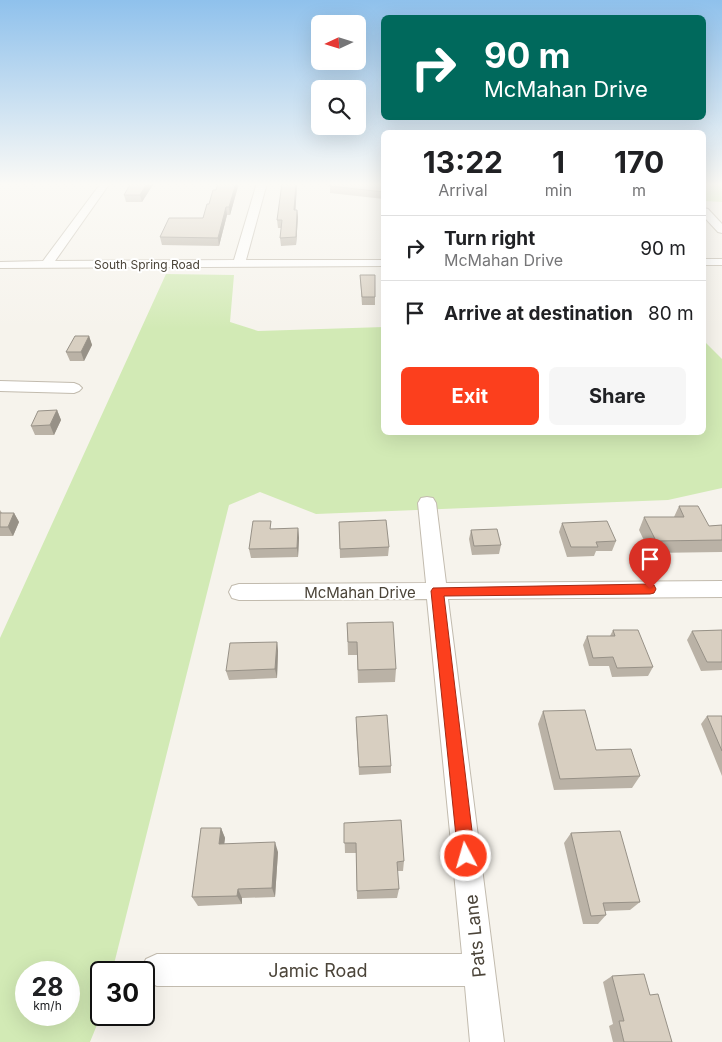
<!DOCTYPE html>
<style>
body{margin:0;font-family:Inter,sans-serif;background:#f6f6f6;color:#202124;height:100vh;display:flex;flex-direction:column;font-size:19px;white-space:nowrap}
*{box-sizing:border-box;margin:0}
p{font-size:16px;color:#757577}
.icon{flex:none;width:28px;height:28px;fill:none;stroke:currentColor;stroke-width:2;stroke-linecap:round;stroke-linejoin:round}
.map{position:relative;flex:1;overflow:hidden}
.panel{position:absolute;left:381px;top:130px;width:325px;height:305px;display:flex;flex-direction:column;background:#fff;border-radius:8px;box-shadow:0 5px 20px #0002}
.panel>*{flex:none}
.top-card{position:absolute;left:381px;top:15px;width:325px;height:105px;border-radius:8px;box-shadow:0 5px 20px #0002;background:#00695c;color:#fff;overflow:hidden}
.needle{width:32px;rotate:266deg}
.fabs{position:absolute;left:311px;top:15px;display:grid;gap:10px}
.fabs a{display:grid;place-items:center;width:55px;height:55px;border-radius:8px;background:#fff;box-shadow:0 5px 20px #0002;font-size:25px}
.speed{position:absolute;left:15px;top:961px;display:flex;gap:10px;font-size:25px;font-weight:700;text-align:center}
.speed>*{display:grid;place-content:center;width:65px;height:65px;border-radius:50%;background:#fff;box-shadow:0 5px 20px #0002;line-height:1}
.speed small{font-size:12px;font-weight:400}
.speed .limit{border:2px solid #111;border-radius:8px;background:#fff;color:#111}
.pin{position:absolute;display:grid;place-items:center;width:42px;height:42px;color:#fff;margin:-51px -21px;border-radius:50% 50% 50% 0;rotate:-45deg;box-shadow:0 0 5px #0007}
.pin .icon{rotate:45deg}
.me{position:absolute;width:55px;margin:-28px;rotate:354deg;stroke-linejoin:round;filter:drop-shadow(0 0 4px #0008)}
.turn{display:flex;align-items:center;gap:18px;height:105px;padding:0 20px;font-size:22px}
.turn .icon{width:65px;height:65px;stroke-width:2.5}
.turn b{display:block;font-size:35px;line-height:42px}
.eta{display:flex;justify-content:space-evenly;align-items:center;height:85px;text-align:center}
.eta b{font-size:30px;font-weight:700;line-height:35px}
.cta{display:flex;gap:10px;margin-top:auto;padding:10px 20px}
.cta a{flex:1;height:58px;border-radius:8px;background:#fc3f1d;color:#fff;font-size:20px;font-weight:700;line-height:58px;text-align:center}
.cta a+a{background:#f6f6f6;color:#202124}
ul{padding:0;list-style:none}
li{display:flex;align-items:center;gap:15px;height:65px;padding:0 20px;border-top:1px solid #e0e0e0}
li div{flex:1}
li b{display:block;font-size:19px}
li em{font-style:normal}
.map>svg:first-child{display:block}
</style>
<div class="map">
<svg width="722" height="1042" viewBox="0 0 722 1042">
<rect width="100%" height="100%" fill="#f6f3ec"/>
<path fill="#d2eab5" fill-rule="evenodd" d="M704,183H722V202L704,201Z
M166,274L234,275L230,322L258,331L384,327V432H704L705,342L722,359V488L668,500L316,514L260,492L229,505L112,972H101V1015L90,1042H0V638ZM26,972H69V1015H26Z"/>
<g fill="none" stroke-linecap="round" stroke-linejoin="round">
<g stroke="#c2bbae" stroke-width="2">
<path id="street" d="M101,183H110L55,261L234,260L257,183H267L246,260H384V266L0,268V262L43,261Z
M704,208L708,209L722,224V233L718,232L704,217Z
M704,259H722V265H704Z
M0,381L74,383L79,385L82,388L79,391L74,393L0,391Z
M427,497L433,498L436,503L446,583L722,581V597L448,599L504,1042H470L465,986H157L146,981L141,970L146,959L157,954H462L427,599L239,600L232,598L229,592L232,586L239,584L426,583L418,503L421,498Z"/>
</g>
<use href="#street" fill="#fff" fill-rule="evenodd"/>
</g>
<path fill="#bab2a6" d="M154,183L142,202H126L124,195Z
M239,183L230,215H227L219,246L162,245L160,237L203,218L216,190Z
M384,183V199L330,193V186Z
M297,186L295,210H297L298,217L296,245L281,246L280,238L281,228H278L277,220Z
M360,275H375V305H362Z
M89,336L92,345L84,361H70L66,352Z
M57,410L61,420L54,435H35L31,426Z
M679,506L709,526L722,525V552L650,553L639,530L644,517H674Z
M0,510L2,513H14L19,522L13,536H0Z
M339,522L389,547L388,556L340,558Z
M562,523L616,541L612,551H596L594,556L567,557L559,532Z
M298,528L299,538L298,557L251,558L249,549Z
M471,530L501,545L499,554L472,555L469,539Z
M347,623L396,669L395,682L358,683L357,655H348Z
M613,630L653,667L648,676L612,677L609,666H589L583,645L587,636H610Z
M722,630V670L701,671L687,640L692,631Z
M277,642L278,651L277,678L229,680L226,671Z
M543,711L596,750L640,776L632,788L554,790L538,724Z
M707,716H722V776L701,724Z
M356,725L391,766V773L359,775Z
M344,823L404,861L403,871H397L399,889L397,898L357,899L356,853H345Z
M221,828L225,838L224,844L278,852L275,897L242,898V904L198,906L192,897Z
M571,833L640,902L630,910L605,911L606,915L598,924H583L564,843Z
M612,976L650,995L672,1042H613L609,1026L613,1024L603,982Z"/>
<path fill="#979187" d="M147,183H154L142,202L140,195Z
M236,183H239L230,215L229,207Z
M296,183L297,186L295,217L294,210Z
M226,207L227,215L219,246L218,238Z
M297,210L298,217L296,245V237Z
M89,336L92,345L84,361L81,352Z
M57,410L61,420L54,435L50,425Z
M14,513L19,522L13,536L8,527Z
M298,528L299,538L298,557L297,548Z
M277,642L278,651L277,678L275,669Z
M221,828L225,838L223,854L219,844Z
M275,842L278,852L275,897L272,888Z
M238,889L242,898V904L237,896Z"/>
<path fill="#d8cfc1" stroke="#979187" d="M131,183H147L140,195H124Z
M218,183H236L229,207H226L218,238L160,237L169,218H203L207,204H209L213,190H216Z
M282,183H296L294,210H297L296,237L280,238L282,220H277Z
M330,183H384V192L330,186Z
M360,275H375V297H362Z
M75,336H89L81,352H66Z
M57,410L50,425L31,426L38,411Z
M679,506H698L709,526L722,525V540L656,541L644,517H684Z
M0,513H14L8,527H0Z
M386,520L389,547L340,549L339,522Z
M253,521H271L270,529L298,528L297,548L249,549Z
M607,521L616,541L596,542L598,547H571L562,523Z
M497,529L501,545L474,546L471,530Z
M393,622L396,669L358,670L357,642H348L347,623Z
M613,630H638L653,667L617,668L613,657L593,658L587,636H615Z
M722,630V662H707L692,631Z
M277,642L275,669L226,671L230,643Z
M585,710L596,750L631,749L640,776L560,779L543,711Z
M387,715L391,766L359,767L356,717Z
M707,716H722V751Z
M401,820L404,861L397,862L399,889L357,891L356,843H344V823Z
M201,828H221L219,844L275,842L272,888L238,889L237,896L192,897Z
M620,831L640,902L603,903L606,915L591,916L571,833Z
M644,974L650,995L658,994L672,1042H624L619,1021H624L612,976Z"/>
<linearGradient id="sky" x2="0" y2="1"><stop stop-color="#8fc1ec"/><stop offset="0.56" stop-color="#fbfaf6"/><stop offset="1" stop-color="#fbfaf6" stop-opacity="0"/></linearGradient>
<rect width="722" height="329" fill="url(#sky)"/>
<path fill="#fc3f1d" stroke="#a42913" d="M650,584L654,585L656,589L654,593L650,594L444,596L475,856L473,862L466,865L460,862L458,856L431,591L433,588Z"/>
<g text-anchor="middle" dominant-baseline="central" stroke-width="4" stroke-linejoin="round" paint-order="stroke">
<g font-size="12" fill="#4b4439" stroke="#fff">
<text x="147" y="264">South Spring Road</text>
</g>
<g font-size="15" fill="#4b4439" stroke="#fff">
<text x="360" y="592">McMahan Drive</text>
</g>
<g font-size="18" fill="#4b4439" stroke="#fff">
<text transform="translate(475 936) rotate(-96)">Pats Lane</text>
<text x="318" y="970">Jamic Road</text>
</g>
</g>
</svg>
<div class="fabs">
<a><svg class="needle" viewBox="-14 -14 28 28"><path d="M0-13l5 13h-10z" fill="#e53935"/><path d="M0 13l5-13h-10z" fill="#757577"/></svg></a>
<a><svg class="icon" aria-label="search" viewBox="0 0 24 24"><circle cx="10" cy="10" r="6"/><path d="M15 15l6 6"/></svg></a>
</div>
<div class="speed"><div>28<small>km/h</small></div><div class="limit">30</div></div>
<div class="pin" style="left:650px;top:589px;background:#d93025"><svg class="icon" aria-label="arrive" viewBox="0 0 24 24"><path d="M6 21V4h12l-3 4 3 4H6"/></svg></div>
<svg class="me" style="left:466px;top:856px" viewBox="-20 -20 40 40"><circle r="17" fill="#fc3f1d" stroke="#fff" stroke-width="3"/><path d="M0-11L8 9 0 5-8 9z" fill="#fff"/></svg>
<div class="top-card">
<div class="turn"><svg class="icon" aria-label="right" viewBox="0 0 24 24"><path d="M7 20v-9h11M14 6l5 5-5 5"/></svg><div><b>90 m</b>McMahan Drive</div></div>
</div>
<section class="panel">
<div class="eta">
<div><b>13:22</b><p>Arrival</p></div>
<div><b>1</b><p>min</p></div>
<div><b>170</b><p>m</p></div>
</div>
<ul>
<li><svg class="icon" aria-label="right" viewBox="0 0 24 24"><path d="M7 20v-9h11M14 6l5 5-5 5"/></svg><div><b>Turn right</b><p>McMahan Drive</p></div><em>90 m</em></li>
<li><svg class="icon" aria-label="arrive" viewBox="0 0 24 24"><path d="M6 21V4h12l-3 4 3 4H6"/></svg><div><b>Arrive at destination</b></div><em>80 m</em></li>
</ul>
<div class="cta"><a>Exit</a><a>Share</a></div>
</section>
</div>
